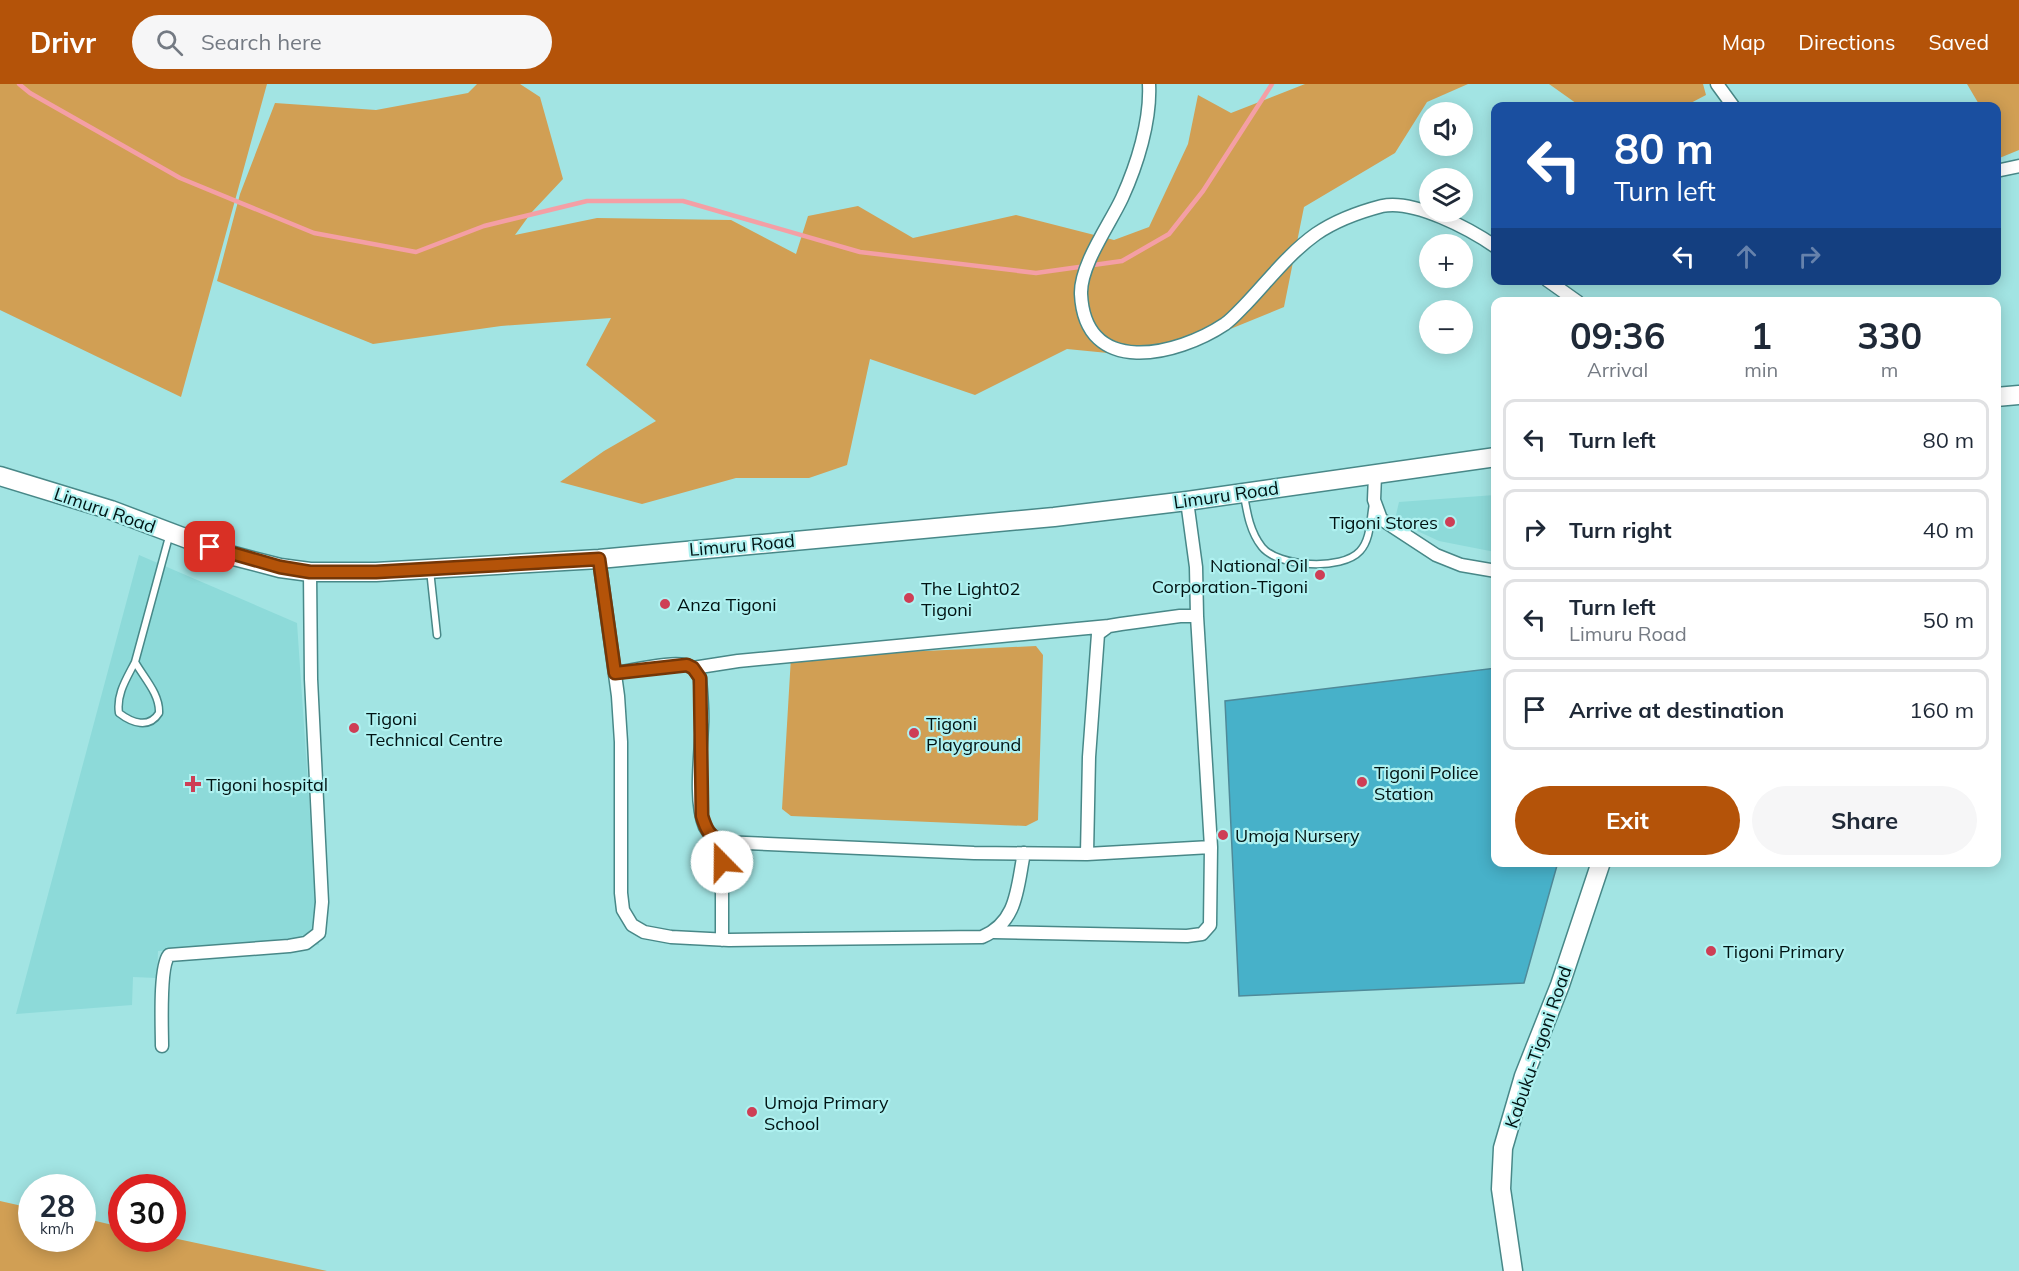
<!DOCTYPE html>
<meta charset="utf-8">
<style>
body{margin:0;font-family:Mulish,sans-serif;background:#f6f6f7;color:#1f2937;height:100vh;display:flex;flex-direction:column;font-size:22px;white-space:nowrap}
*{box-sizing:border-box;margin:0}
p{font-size:20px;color:#747a83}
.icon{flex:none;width:33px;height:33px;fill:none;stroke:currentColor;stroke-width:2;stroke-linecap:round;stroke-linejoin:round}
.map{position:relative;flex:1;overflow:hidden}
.details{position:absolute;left:1491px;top:213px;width:510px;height:570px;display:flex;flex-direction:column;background:#fff;border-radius:12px;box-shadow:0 3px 15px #0003}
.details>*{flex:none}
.guide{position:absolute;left:1491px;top:18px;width:510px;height:183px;border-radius:12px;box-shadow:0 3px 15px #0003;background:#1a4fa0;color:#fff;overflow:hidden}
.controls{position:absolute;left:1419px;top:18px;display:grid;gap:12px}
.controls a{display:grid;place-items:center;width:54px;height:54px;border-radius:50%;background:#fff;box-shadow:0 3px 15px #0003;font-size:30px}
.speed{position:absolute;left:18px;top:1090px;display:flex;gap:12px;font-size:30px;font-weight:700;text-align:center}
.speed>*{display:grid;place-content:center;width:78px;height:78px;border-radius:50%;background:#fff;box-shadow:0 3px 15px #0003;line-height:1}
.speed small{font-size:15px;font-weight:400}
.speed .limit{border:9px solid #d22;background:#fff;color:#111}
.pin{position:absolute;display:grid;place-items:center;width:51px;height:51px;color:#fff;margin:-26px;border-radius:12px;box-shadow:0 3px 9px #0006}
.me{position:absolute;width:66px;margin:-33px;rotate:338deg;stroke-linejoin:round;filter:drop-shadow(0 0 4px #0008)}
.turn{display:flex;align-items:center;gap:21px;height:126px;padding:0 24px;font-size:27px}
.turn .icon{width:78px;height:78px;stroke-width:2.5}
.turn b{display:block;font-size:42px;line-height:51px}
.lanes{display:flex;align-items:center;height:57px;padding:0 24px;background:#0003;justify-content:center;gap:30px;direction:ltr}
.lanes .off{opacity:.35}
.eta{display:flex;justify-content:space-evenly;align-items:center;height:102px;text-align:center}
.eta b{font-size:36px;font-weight:700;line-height:42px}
.primary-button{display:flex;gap:12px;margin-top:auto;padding:12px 24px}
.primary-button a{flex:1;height:69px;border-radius:36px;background:#b45309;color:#fff;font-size:24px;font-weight:700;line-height:69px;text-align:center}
.primary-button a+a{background:#f6f6f7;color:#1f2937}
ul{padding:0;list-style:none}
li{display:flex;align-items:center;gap:18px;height:81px;margin:0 12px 9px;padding:0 12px;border:3px solid #e0e1e3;border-radius:12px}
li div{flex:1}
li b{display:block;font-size:22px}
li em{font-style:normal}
header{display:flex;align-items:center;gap:36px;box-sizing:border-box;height:84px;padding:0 30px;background:#b45309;color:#fff}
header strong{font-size:28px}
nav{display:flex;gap:33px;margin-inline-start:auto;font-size:21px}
.search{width:420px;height:54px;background:#f6f6f7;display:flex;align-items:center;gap:15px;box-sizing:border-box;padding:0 21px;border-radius:33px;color:#747a83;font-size:22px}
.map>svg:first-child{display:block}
</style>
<header>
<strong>Drivr</strong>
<div class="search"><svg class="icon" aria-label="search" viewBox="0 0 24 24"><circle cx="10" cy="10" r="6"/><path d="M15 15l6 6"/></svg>Search here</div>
<nav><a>Map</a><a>Directions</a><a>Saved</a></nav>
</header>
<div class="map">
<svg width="2019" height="1187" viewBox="0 0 2019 1187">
<rect width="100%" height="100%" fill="#a2e4e3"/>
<path fill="#8ddad9" d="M1495,411V468L1439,457L1413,445L1396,431L1399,418Z
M139,471L297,539L319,861L158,867L157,894L133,893L132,921L16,930Z"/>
<path fill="#d19f54" d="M0,0H267L181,313L0,226Z
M477,0H520L540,13L563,95L531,129L515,151L597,134L731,136L796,170L808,132L858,122L913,154L1016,131L1114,156L1149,143L1188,60L1198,11L1231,29L1305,0H1468L1427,18L1395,69L1304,123L1284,223L1159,274L1067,265L975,311L870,275L847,381L809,394H736L642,420L560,398L604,367L656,337L586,281L611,234L501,242L373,260L217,197L240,110L275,19L376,26L468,9Z
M1549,0H1703L1706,11L1685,22H1580Z
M1967,0H2019V66L1997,75L1996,22H1980Z
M1036,562L1043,571L1038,736L1026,742L791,732L782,725L791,573Z
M0,1117L31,1124L32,1155H82L83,1134L121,1143L122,1155L173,1154L327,1187H0Z"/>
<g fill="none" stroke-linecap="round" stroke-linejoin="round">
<path stroke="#f49fa5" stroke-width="4.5" d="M19,0L30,9L180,94L314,149L416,168L484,142L587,117H683L860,168L1036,189L1122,177L1169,150L1203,107L1272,0"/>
</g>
<path fill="#47b1c9" stroke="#4f8a99" stroke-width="1.5" d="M1496,584V778H1558L1524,899L1239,912L1225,617Z"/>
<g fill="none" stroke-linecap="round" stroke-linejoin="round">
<g stroke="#488888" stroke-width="9">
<path id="lane" d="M1244,411C1247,429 1250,448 1262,463C1278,483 1342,487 1360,467C1371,455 1370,435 1373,420
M430,486L437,551
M135,578C144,594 160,610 159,629C149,645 132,639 119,629C116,610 127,594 135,578Z
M135,578L170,449"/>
</g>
<g stroke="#488888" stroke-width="15">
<path id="street" d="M1149,0C1151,37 1137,81 1122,114C1110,140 1080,181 1081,210C1085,294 1177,272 1225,240C1232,235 1239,227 1245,221C1268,197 1288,170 1316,150C1335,137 1359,128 1382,122C1414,115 1470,145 1496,163
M1717,0L1733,22
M1996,87L2019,82
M1547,196L1578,218
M1375,391L1374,416L1381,435L1436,471L1461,481L1496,487
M599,475L618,612L621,658V809L623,826L632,841L644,848L671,853L729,856L982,853C1018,838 1017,803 1024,769
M693,584L738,577L1109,542
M615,589C631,587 678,575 691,583C695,585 698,590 700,594C701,609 703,625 702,641C701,669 694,717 705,743C709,751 714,754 722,758L974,769L1087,770L1089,673L1098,550L1109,542L1121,540L1180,532H1197L1196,483L1187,417
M1087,770L1211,763L1197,532
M994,848L1187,852L1202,850L1210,841L1211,763
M722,856V758
M162,962C162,944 159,883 169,871L289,862L306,859L319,849L322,818L311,595L310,488"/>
</g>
<g stroke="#488888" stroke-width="21">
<path id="secondary" d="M1996,313L2019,311
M0,392L111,426L230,471L280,484L310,488H376L599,475L1054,433L1187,417L1496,373
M1513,1187L1501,1105L1503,1064L1524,992L1560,901L1601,778"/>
</g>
<use href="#lane" stroke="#fff" stroke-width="6"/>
<use href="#street" stroke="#fff" stroke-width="12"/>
<use href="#secondary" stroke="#fff" stroke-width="18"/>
</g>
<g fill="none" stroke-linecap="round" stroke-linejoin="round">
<g stroke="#753606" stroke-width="15">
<path id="route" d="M210,463L280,483L310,488H376L599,475L615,589L687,581L693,584L700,594L702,732C706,745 709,752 722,758V778"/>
</g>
<use href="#route" stroke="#b45309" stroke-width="10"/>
</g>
<g fill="#ce3e55" stroke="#aff1f0" stroke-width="2">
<circle cx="1450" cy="438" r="6"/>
<circle cx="1320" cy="491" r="6"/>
<circle cx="909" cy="514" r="6"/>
<circle cx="665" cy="520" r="6"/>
<circle cx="354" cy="644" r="6"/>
<circle cx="914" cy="649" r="6"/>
<circle cx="1362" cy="698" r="6"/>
<path d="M190 691h6v6h6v6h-6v6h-6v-6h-6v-6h6z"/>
<circle cx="1223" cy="751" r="6"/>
<circle cx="1711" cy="867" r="6"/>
<circle cx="752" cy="1028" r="6"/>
</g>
<g text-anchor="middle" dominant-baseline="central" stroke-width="4.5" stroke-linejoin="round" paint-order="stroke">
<g font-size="18" fill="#001313" stroke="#aff1f0">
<text transform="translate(1226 411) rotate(-8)">Limuru Road</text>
<text transform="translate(105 426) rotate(19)">Limuru Road</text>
<text transform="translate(742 461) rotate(-5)">Limuru Road</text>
<text transform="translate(1538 963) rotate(-71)">Kabuku-Tigoni Road</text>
</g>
<g font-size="18" fill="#001313" stroke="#aff1f0" text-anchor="start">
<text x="1438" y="438" text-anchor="end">Tigoni Stores</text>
<text x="1308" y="481" text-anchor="end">National Oil<tspan x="1308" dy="21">Corporation-Tigoni</tspan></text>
<text x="921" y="504">The Light02<tspan x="921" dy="21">Tigoni</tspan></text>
<text x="677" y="520">Anza Tigoni</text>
<text x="366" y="634">Tigoni<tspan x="366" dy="21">Technical Centre</tspan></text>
<text x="926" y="639">Tigoni<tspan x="926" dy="21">Playground</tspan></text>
<text x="1374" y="688">Tigoni Police<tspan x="1374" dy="21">Station</tspan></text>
<text x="206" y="700">Tigoni hospital</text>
<text x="1235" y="751">Umoja Nursery</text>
<text x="1723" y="867">Tigoni Primary</text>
<text x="764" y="1018">Umoja Primary<tspan x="764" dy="21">School</tspan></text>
</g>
</g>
</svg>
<div class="controls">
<a><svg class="icon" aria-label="sound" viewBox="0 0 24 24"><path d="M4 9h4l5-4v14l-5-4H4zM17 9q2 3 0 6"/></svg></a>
<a><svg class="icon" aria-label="layers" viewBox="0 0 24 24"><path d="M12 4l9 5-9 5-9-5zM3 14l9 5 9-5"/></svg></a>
<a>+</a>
<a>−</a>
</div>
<div class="speed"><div>28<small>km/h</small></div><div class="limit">30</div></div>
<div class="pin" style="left:210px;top:463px;background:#d93025"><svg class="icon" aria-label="arrive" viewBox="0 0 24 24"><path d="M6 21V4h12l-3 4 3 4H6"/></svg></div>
<svg class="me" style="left:722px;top:778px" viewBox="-20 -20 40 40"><circle r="19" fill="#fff"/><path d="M0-13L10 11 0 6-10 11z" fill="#b45309"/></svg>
<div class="guide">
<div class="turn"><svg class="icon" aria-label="left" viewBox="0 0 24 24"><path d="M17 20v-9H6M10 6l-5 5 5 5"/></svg><div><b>80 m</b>Turn left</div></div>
<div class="lanes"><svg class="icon" aria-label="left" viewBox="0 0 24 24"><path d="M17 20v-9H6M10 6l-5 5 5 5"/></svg><svg class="icon off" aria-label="ahead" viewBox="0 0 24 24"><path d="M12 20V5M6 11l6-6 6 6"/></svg><svg class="icon off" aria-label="right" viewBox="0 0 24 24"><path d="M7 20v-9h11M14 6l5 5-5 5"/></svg></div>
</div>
<section class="details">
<div class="eta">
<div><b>09:36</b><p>Arrival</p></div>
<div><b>1</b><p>min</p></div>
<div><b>330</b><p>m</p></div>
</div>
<ul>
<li><svg class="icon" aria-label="left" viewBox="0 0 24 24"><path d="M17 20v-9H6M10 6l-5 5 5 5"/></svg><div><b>Turn left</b></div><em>80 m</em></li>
<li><svg class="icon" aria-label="right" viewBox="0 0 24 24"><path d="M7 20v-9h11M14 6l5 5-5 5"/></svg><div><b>Turn right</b></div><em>40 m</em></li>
<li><svg class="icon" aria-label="left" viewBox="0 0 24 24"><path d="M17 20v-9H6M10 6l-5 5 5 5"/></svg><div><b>Turn left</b><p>Limuru Road</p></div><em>50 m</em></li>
<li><svg class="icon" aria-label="arrive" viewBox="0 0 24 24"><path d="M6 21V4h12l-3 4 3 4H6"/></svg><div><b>Arrive at destination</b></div><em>160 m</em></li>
</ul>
<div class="primary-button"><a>Exit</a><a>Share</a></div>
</section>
</div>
